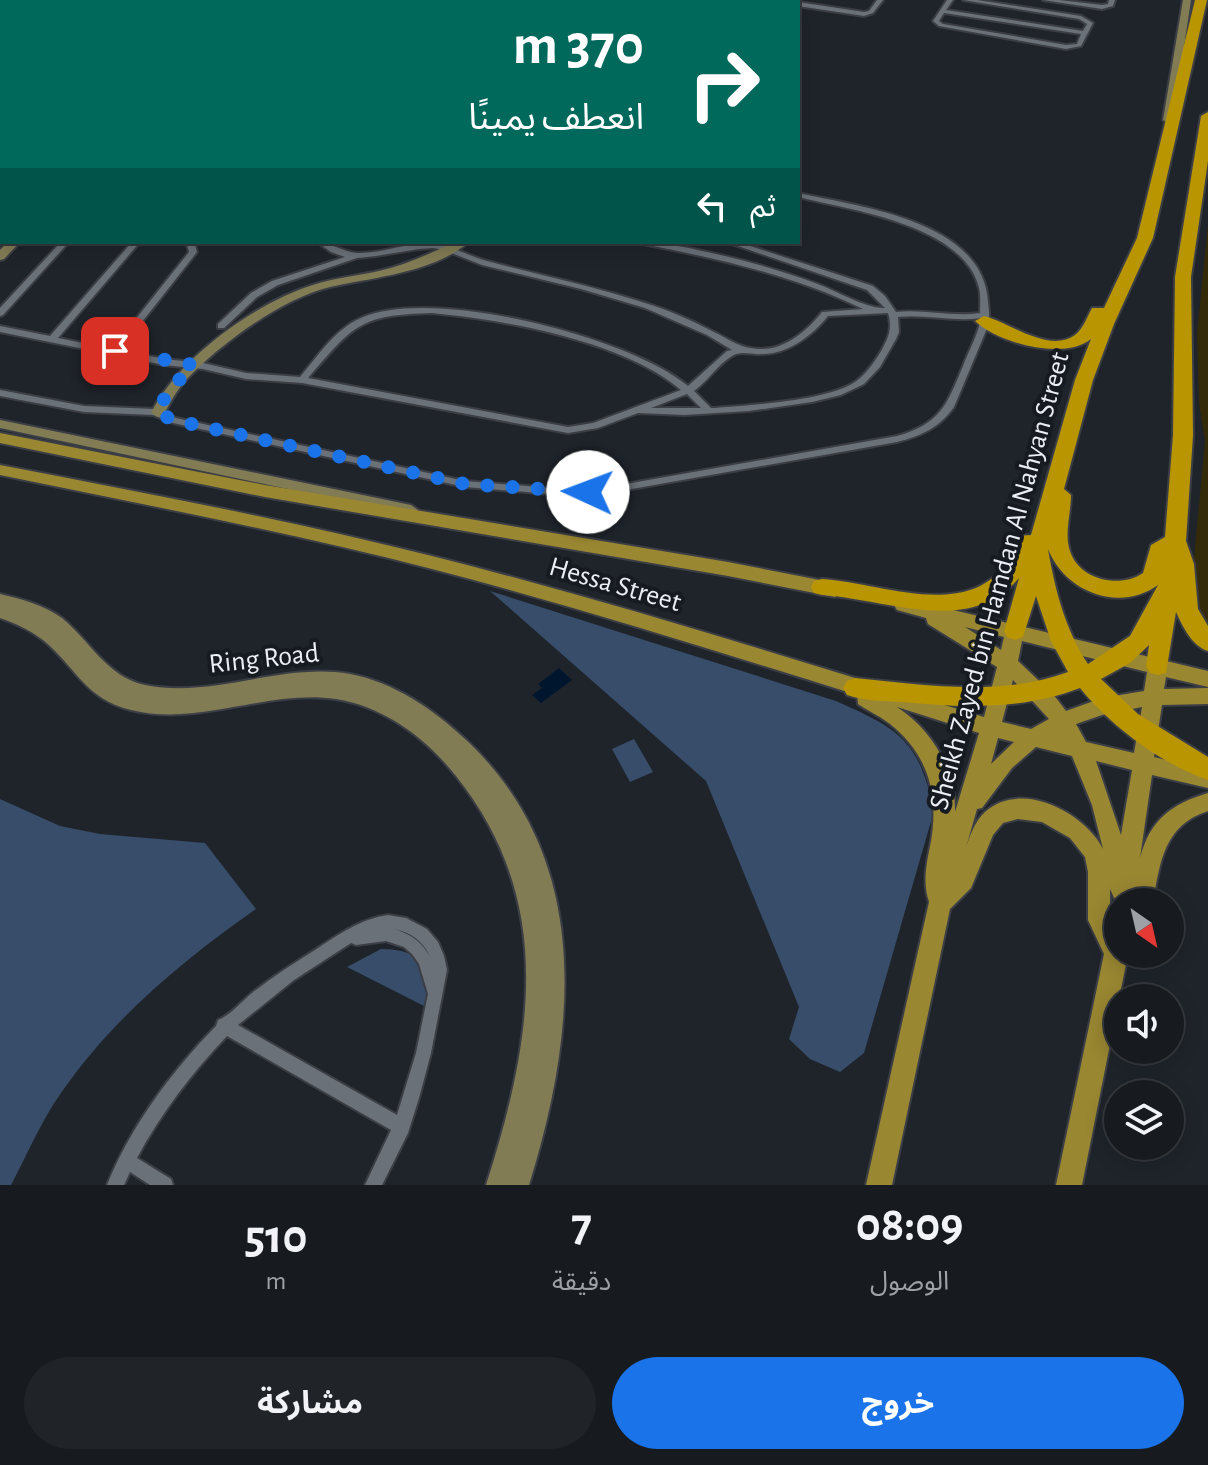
<!DOCTYPE html>
<html lang="ar">
<meta charset="utf-8">
<style>
body{margin:0;font-family:"Alegreya Sans","Noto Sans Arabic",sans-serif;background:#202429;color:#f1f3f6;direction:rtl;height:100vh;display:flex;flex-direction:column;font-size:30px;white-space:nowrap}
*{box-sizing:border-box;margin:0}
p{font-size:26px;color:#9ea1a5}
.icon{flex:none;width:44px;height:44px;fill:none;stroke:currentColor;stroke-width:2;stroke-linecap:round;stroke-linejoin:round}
.map{position:relative;height:1185px;overflow:hidden;direction:ltr}
.drawer{display:flex;flex-direction:column;background:#171b20;flex:1}
.drawer>*{flex:none}
.guide{position:absolute;left:0px;top:0px;width:800px;height:244px;box-shadow:0 4px 20px #0003,0 0 0 2px #36393e;direction:rtl;background:#00695c;color:#fff;overflow:hidden}
.needle{width:52px;rotate:146deg}
.tools{position:absolute;left:1104px;top:888px;display:grid;gap:16px}
.tools a{display:grid;place-items:center;width:80px;height:80px;border-radius:50%;background:#171b20;box-shadow:0 4px 20px #0003,0 0 0 2px #36393e;font-size:40px}
.pin{position:absolute;display:grid;place-items:center;width:68px;height:68px;color:#fff;margin:-34px;border-radius:16px;box-shadow:0 4px 12px #0006}
.me{position:absolute;width:88px;margin:-44px;rotate:272deg;stroke-linejoin:round;filter:drop-shadow(0 0 6px #0008)}
.turn{display:flex;align-items:center;gap:28px;height:168px;padding:0 24px;font-size:36px}
.turn .icon{width:104px;height:104px;stroke-width:2.5}
.turn b{display:block;font-size:56px;line-height:68px}
.then{display:flex;align-items:center;height:76px;padding:0 24px;background:#0003;gap:16px;font-size:30px}
.eta{display:flex;justify-content:space-evenly;align-items:center;height:136px;text-align:center}
.eta b{font-size:48px;font-weight:700;line-height:56px}
.cta{display:flex;gap:16px;margin-top:auto;padding:16px 24px}
.cta a{flex:1;height:92px;border-radius:48px;background:#1a73e8;color:#fff;font-size:32px;font-weight:700;line-height:92px;text-align:center}
.cta a+a{background:#202429;color:#f1f3f6}
.map>svg:first-child{display:block}
</style>
<div class="map">
<svg width="1208" height="1185" viewBox="0 0 1208 1185">
<rect width="100%" height="100%" fill="#1f242b"/>
<path fill="#374d6a" d="M490,591L836,701C899,729 919,740 934,811L864,1053L840,1072L810,1059L789,1039L799,1007L706,781Z
M634,739L653,772L630,782L612,749Z
M0,799L60,826L100,834L205,843L256,909C182,961 113,1018 61,1093C41,1121 27,1155 11,1185H0Z
M381,949C425,949 428,969 428,1008L347,967Z"/>
<path fill="#332a09" d="M1208,224V634L1201,626L1191,590L1205,441L1199,404L1197,333Z"/>
<path fill="#00162e" d="M559,668L572,680L541,703L532,695L542,688L538,684Z"/>
<g fill="none" stroke-linecap="round" stroke-linejoin="round">
<g stroke="#3b3e44" stroke-width="4">
<path id="street" d="M26,0H34L31,2H23Z
M51,0H59L56,2H48Z
M117,0H124L121,2H114Z
M166,0H173L170,2H163Z
M203,0H209V2H203Z
M280,0H286L285,2H279Z
M326,0H332L331,2H325Z
M457,0H463V2H457Z
M629,0H645L650,2H634Z
M772,0H784L789,2H777Z
M877,0H883L873,13L864,16L798,6V2L864,12L869,11Z
M947,0H953L946,10L1083,31L1087,24L1079,19L963,0H977L1081,16L1093,23L1081,46L1066,49L939,26L933,21ZM944,13L1081,34L1077,44L1066,45L943,24L939,21Z
M1043,0H1059L1102,5L1108,4L1109,0H1115L1113,6L1102,9Z
M0,14L2,15V19L0,18Z
M0,42H2V46H0Z
M0,55H2V59H0Z
M0,86H2V90H0Z
M2,109V113L0,114V110Z
M798,193C860,207 983,220 988,302C989,311 990,318 988,326L954,407C939,428 921,436 897,442L609,493L563,495L465,487L173,423L153,415L84,412L0,396V390L84,406L154,409L176,418L465,481L563,489L609,487L897,436C941,424 947,404 963,366C969,350 978,335 981,318C953,322 926,314 898,317L899,332L896,339L880,367L864,384L841,395L812,402L749,411L684,415L638,413L598,428L568,433L302,383L246,379L203,369L164,365L0,332V326L50,336L132,242H140L58,338L112,349L189,252L186,242H194L197,252L120,350L164,359L203,363L246,373L300,377C318,356 335,329 361,318C432,286 630,337 688,386L727,351L732,350L707,335L645,308L581,289L482,265L444,250L433,248L419,249L376,256L357,258L278,285L257,297L224,328H218V324L251,293L272,281L345,257L331,252L317,242C331,242 342,252 357,253C383,254 408,241 435,244C453,246 469,256 487,261C539,275 593,286 645,303C668,310 691,320 712,331C731,340 740,349 762,349C786,349 808,330 822,312L863,309C793,275 719,259 643,244L639,242C662,242 685,247 707,252C744,260 780,270 815,283C835,290 866,309 885,308L867,290L729,243L738,242L873,286L885,296L896,312C924,309 952,317 980,313C980,305 981,296 979,288C964,225 851,210 798,197ZM432,313C506,320 623,341 681,390L593,423L568,427L308,378C354,325 359,315 432,313ZM888,313C893,329 888,339 880,353C873,364 866,374 855,382C826,401 751,405 715,408H711L694,391C708,381 717,365 732,356C741,350 752,355 763,354C788,354 813,335 828,316ZM687,394L701,408H651Z
M0,194H2V200H0Z
M61,242H69L3,315L0,316V308Z
M388,915L406,918L427,929L438,942L444,956L447,970L431,1053L419,1098L408,1133L382,1185H365L391,1130L227,1036C192,1073 161,1113 137,1158L171,1179L173,1185H150L130,1172L124,1185H107C131,1126 171,1072 216,1026L218,1020C231,1015 241,1002 252,993C272,977 293,964 315,950C338,935 360,919 388,915ZM394,929C411,932 423,941 430,957C422,942 411,934 394,929ZM386,941L404,947L412,954L419,964L428,994L416,1053L397,1115L238,1025L294,980L351,943L356,945Z"/>
</g>
<g stroke="#3b3e44" stroke-width="4">
<path id="secondary" d="M724,0H733L723,2Z
M1183,0H1191L1173,120L1168,123L1163,120Z
M8,242H20L4,259L0,260V250Z
M454,242H469C433,273 374,277 330,287C281,299 220,344 186,380C176,391 170,403 163,416L158,417L151,413C178,359 255,303 313,285C334,278 357,276 379,271C405,265 430,254 454,242Z
M0,420L411,505L418,510L411,515L0,428Z
M0,594C21,599 44,605 62,618C90,641 107,677 145,685C214,699 281,662 350,674C393,682 433,709 465,739C594,859 577,1031 529,1185H486C532,1042 557,902 456,776C426,738 385,707 336,699C267,689 200,727 131,710C85,699 76,667 43,640C30,630 15,623 0,618Z"/>
</g>
<g stroke="#3b3e44" stroke-width="4">
<path id="primary" d="M0,433L265,485L728,562L835,583L844,590L835,597L728,576L265,497L0,443Z
M0,465C145,493 289,520 432,556C618,603 801,662 984,717L997,667L928,624L926,618L897,610L894,605L897,600L903,598L1208,671V687L1166,677L1164,689L1208,688V704L1162,705L1154,757L1208,770V788L1152,775L1140,858C1150,820 1171,804 1208,793V811C1164,825 1160,862 1153,902H1118V906L1110,889V913L1115,931L1118,930V954H1128L1082,1185H1056L1104,954L1088,920V872L1085,857L1070,838L1042,822L1018,819L1003,823L993,835L971,888L950,909L892,1185H866L929,902C922,881 927,862 931,841C939,794 928,754 890,724C880,716 868,711 858,704L857,695C716,651 575,606 432,569C290,532 145,505 0,475ZM965,627L1004,637L1001,650ZM1022,641L1147,672L1144,691L1102,698L1066,711L1053,694L1018,661ZM1013,680L1049,719L1031,729L1002,722ZM897,707L979,733L955,812C956,770 932,730 897,707ZM1142,707L1134,753L1086,742L1076,724L1102,715ZM998,738L1014,742L991,764ZM1036,747L1072,756L1092,805L1103,849C1085,813 1021,779 985,812C974,822 969,838 965,851L977,809L982,808L1012,768ZM1096,761L1132,770L1121,835Z"/>
</g>
<g stroke="#3b3e44" stroke-width="4">
<path id="highway" d="M1195,0H1207L1153,238L1114,324L1093,380L1064,489L1071,495C1071,513 1064,534 1070,551C1079,580 1120,589 1143,573L1151,545L1165,537L1173,435L1175,277L1201,116L1208,112V161L1191,277L1193,435L1186,541L1194,564L1198,609L1208,626V651C1192,646 1183,627 1176,612L1166,673L1158,675L1150,673L1146,666L1149,645L1130,663L1101,679L1138,714L1208,757V780C1160,763 1112,727 1080,688C1023,710 962,708 902,702C884,701 864,701 847,695L843,688L847,681L855,678C925,685 1000,697 1068,672L1051,641L1036,596L1023,637L1015,640L1007,637L1004,631L1019,578C969,637 887,599 822,595L814,593L811,587L814,581L822,579C877,582 958,618 1001,570C1009,561 1011,546 1017,536L1031,535L1075,380L1091,339C1064,361 998,343 975,321L984,316C1009,322 1049,354 1075,335C1083,329 1087,317 1092,308H1104L1137,238ZM1048,549C1065,592 1119,613 1158,585L1130,636L1088,664C1065,629 1055,590 1048,549Z"/>
</g>
<use href="#street" fill="#6b7179" fill-rule="evenodd"/>
<use href="#secondary" fill="#827c55" fill-rule="evenodd"/>
<use href="#primary" fill="#9a8732" fill-rule="evenodd"/>
<use href="#highway" fill="#b99502" fill-rule="evenodd"/>
</g>
<g fill="none" stroke-linecap="round" stroke-linejoin="round">
<path stroke="#1a73e8" stroke-width="14" stroke-dasharray="0 25.2" d="M115,351L194,365C180,379 164,393 158,413L173,420L465,484L588,492"/>
</g>
<g text-anchor="middle" dominant-baseline="central" stroke-width="8" stroke-linejoin="round" paint-order="stroke">
<g font-size="28" fill="#ebeef3" stroke="#161b21">
<text transform="translate(1000 581) rotate(-75)">Sheikh Zayed bin Hamdan Al Nahyan Street</text>
<text transform="translate(615 585) rotate(16)">Hessa Street</text>
<text transform="translate(264 659) rotate(-6)">Ring Road</text>
</g>
</g>
</svg>
<div class="tools">
<a><svg class="needle" viewBox="-14 -14 28 28"><path d="M0-13l5 13h-10z" fill="#e53935"/><path d="M0 13l5-13h-10z" fill="#9ea1a5"/></svg></a>
<a><svg class="icon" aria-label="sound" viewBox="0 0 24 24"><path d="M4 9h4l5-4v14l-5-4H4zM17 9q2 3 0 6"/></svg></a>
<a><svg class="icon" aria-label="layers" viewBox="0 0 24 24"><path d="M12 4l9 5-9 5-9-5zM3 14l9 5 9-5"/></svg></a>
</div>
<div class="pin" style="left:115px;top:351px;background:#d93025"><svg class="icon" aria-label="arrive" viewBox="0 0 24 24"><path d="M6 21V4h12l-3 4 3 4H6"/></svg></div>
<svg class="me" style="left:588px;top:492px" viewBox="-20 -20 40 40"><circle r="19" fill="#fff"/><path d="M0-13L10 11 0 6-10 11z" fill="#1a73e8"/></svg>
<div class="guide">
<div class="turn"><svg class="icon" aria-label="right" viewBox="0 0 24 24"><path d="M7 20v-9h11M14 6l5 5-5 5"/></svg><div><b>370 m</b>انعطف يمينًا</div></div>
<div class="then">ثم<svg class="icon" aria-label="left" viewBox="0 0 24 24"><path d="M17 20v-9H6M10 6l-5 5 5 5"/></svg></div>
</div>
</div>
<section class="drawer">
<div class="eta">
<div><b>08:09</b><p>الوصول</p></div>
<div><b>7</b><p>دقيقة</p></div>
<div><b>510</b><p>m</p></div>
</div>
<div class="cta"><a>خروج</a><a>مشاركة</a></div>
</section>
